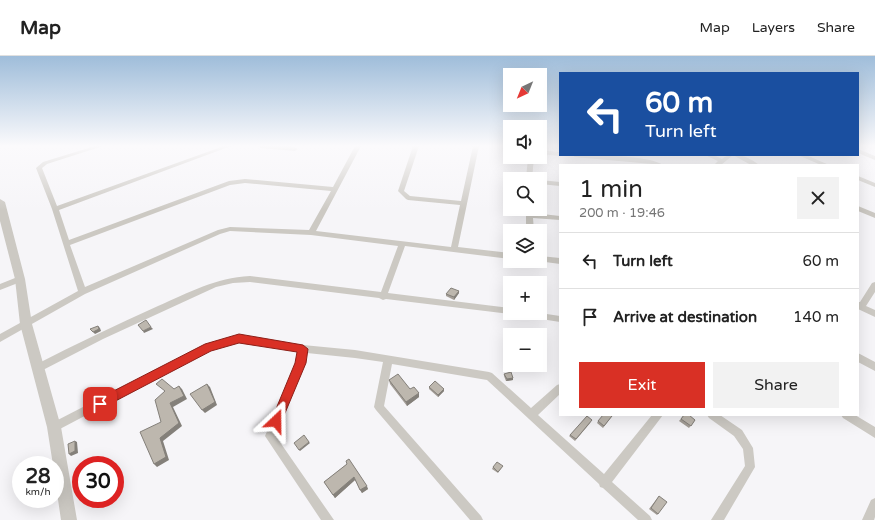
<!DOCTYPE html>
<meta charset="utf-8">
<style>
body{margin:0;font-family:"Varela Round",sans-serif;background:#f2f2f2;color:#222;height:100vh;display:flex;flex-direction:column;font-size:15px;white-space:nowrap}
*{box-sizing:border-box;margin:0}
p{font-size:13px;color:#767676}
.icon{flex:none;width:22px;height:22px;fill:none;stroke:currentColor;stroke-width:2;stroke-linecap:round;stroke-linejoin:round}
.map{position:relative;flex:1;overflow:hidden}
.panel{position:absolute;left:559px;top:108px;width:300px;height:252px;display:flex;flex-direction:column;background:#fff;border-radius:0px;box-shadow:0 4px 16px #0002}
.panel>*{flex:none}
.top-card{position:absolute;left:559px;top:16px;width:300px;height:84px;border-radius:0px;box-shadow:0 4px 16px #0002;background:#1a4fa0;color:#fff;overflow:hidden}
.needle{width:26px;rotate:223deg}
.buttons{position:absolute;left:503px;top:12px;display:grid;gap:8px}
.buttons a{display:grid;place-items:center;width:44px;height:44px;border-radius:0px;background:#fff;box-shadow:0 4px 16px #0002;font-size:20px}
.speed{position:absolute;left:12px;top:400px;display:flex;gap:8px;font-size:20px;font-weight:700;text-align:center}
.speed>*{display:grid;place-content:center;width:52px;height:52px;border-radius:50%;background:#fff;box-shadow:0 4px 16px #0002;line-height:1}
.speed small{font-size:10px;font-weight:400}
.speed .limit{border:6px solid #d22;background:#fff;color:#111}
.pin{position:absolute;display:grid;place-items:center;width:34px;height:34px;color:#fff;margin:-17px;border-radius:8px;box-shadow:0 2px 6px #0006}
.me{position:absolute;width:44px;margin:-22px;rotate:23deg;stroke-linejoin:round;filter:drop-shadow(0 0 3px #0008)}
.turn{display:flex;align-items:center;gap:14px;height:84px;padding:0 20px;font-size:18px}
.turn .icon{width:52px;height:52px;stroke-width:2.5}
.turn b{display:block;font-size:28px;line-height:34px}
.round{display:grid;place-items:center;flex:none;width:42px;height:42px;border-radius:0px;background:#f2f2f2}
.head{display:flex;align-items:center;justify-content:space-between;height:68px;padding:0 20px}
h1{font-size:24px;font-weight:600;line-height:30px}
.cta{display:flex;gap:8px;margin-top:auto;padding:8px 20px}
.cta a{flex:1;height:46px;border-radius:0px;background:#d93025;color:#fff;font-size:16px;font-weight:600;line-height:46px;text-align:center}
.cta a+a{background:#f2f2f2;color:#222}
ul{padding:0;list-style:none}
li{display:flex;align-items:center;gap:12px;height:56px;padding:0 20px;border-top:1px solid #e0e0e0}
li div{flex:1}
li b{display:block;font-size:15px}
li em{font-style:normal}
header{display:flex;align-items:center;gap:24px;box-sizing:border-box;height:56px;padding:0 20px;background:#fff;border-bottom:1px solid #e0e0e0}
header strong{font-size:19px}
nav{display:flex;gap:22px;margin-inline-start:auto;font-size:14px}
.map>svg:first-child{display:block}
</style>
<header>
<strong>Map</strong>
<nav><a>Map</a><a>Layers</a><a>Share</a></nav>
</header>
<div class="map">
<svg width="875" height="464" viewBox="0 0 875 464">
<rect width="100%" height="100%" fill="#f6f5f8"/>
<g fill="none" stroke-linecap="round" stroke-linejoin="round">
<path fill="#ccc9c3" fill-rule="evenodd" d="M95,90H103L47,108L42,112L57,150L224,90H231L59,154L69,184L229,125L245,123L333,131L355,90H361L316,175L451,191L460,149L408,144L406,143L398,135L413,90H419L404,135L410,140L461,145L473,90H479L458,191L510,197V203L405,190L388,237L510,252V257H513L510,258L386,243L383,244L379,242L250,226L233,227L216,231L103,283L41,315L38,316L35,315L33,312L35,309C76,288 116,269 158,250C190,236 215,222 250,220L381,236L398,190L311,179L230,175L220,178L85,238L0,286V278L78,235L52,153L36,112L43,106ZM245,127L331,135L309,174L230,171L218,174L85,231L70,189L230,129Z
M258,90C267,89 291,88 298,93L295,95L261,92Z
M858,93L875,100V104L858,97Z
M540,94L560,96V99H562L560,100L540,98Z
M572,99C591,99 649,99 663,109L575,101Z
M705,99H713L722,103C733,94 749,101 759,109H751L733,99L721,109H714L718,105Z
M798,99H806L829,109H821Z
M528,101H534L532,123H526Z
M858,120L875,127V131L858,124Z
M540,124L560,126V130L540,128Z
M858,150L875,157V162L858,155Z
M526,153H532L533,157L560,160V164L533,162L534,175H526Z
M540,200L560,202V208L538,205H540Z
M20,220L23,221L24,223L23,225L0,234V228Z
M875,226V236L866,250L875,254V261L858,253V246H860L872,227Z
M518,257H540L560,260V266L522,260L519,259Z
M239,279L303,289L355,294L489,316L492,317L531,352L557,329L560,328V338L538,359L604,418L652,359H663L612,426L650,460L652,464H638L603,432L600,431L599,428L487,324L392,308L384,350L481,460L483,464H470L376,354L374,351L383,306L355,302L307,297L306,307L275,379L334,464H321L265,380L296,307L298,296L239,287L210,294L58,374L54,376L50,374L49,371L50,368L205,288Z
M858,297L875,306V315L858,306Z
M707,359H720L742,374L753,392L755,411L724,464H711L745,410L743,393L734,380L709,362Z
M841,359H855L875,371V382L843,362Z
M875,442V461L874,464H862L871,444Z"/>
<path fill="#ccc9c3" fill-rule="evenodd" d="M0,143L5,146L25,223L32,268L61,371L77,464H61L55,423V409H53L47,371L20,268L15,223L0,165Z"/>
</g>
<path fill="#a39d96" d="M459,237L454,244L446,240V238Z
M504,318L513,322V324L506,325L504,320Z
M389,324L410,333L419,341L407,350L390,328Z
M429,331L444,335L438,341L429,333Z
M684,359L695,364L689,372L679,365Z
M612,360L603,372L597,367L598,365Z
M591,366L575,385L569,380L570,379Z
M347,408L368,433L362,437L355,424L335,442L324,426Z
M503,410L502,411L498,417L492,413L493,411Z
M659,440L658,458L657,459L649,453Z"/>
<path fill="#84807a" d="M459,235V237L454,244V241Z
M98,270L100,272L101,275L95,278L93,276Z
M151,271L153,273L144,277L143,275Z
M513,322V324L506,325L507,323Z
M207,328L210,331L217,349L205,357L202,354Z
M179,330L182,333L187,343L173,351L182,370L163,385L169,404L157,411L154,408L160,382L170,347Z
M444,333V335L438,341V339Z
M419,337V341L407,350L406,346Z
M75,385L77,386L78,397L71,400L69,398Z
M309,386L310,387L300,395L299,394Z
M354,421L355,424L335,442L333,439Z
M367,430L368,433L362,437L360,434Z"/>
<path fill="#bdb7ae" stroke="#84807a" d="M451,232L459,235L454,241L446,238Z
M146,264L151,271L143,275L138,269Z
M98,270L99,273L93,276L90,273Z
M511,316L513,322L507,323L504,318Z
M398,318L410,333L414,331L419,337L406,346L389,324Z
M162,323L174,333L179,330L184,340L170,347L179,367L160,382L166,401L154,408L140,376L161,366L155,344L165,335L156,328Z
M435,325L444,333L438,339L429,331Z
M207,328L215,346L202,354L190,338Z
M603,359H610L612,360L604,370L598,365Z
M684,359H689L695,364L691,370L681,363Z
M587,360L592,364L576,383L570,379Z
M304,379L309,386L299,394L294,387Z
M75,385V395L69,398L68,388Z
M349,403L367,430L360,434L354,421L333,439L324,426L347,408L346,405Z
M497,406L503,410L498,416L493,411Z
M659,440L667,446L658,458L651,452Z"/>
<linearGradient id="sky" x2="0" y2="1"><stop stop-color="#9fbdda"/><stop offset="0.58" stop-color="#fbfafc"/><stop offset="1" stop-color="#fbfafc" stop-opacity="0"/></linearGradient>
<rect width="875" height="155" fill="url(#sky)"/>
<path fill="#d93025" stroke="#8d1f18" d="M239,278L303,289L308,293L306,307L280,369L276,371L272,369L271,365L295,307L297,296L239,287L211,295L104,351L100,353L96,351L95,348L96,344L205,288Z"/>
</svg>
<div class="buttons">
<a><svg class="needle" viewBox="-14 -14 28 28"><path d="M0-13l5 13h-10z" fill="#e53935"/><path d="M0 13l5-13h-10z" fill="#767676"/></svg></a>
<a><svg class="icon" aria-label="sound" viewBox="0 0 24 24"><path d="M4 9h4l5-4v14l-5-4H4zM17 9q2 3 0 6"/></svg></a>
<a><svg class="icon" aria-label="search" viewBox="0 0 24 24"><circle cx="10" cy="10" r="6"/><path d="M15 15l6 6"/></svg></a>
<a><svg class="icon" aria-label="layers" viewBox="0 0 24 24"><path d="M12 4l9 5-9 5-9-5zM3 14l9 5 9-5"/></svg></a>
<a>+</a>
<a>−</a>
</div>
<div class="speed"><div>28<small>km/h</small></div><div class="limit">30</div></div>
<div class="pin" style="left:100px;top:348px;background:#d93025"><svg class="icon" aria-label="arrive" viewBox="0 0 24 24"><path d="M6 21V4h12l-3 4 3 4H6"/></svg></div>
<svg class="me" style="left:276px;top:365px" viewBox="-20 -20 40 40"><path d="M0-17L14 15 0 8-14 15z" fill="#d93025" stroke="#fff" stroke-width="4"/></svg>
<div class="top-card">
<div class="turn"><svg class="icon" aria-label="left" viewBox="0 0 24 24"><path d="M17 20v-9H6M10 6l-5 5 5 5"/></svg><div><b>60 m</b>Turn left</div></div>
</div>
<section class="panel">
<div class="head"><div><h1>1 min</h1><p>200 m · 19:46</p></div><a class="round"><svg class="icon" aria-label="close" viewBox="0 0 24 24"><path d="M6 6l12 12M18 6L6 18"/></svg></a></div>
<ul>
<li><svg class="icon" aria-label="left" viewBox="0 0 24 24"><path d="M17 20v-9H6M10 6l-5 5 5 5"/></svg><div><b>Turn left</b></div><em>60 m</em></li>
<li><svg class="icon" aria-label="arrive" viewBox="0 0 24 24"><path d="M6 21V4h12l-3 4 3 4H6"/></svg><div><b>Arrive at destination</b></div><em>140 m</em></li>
</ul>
<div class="cta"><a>Exit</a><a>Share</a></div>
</section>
</div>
